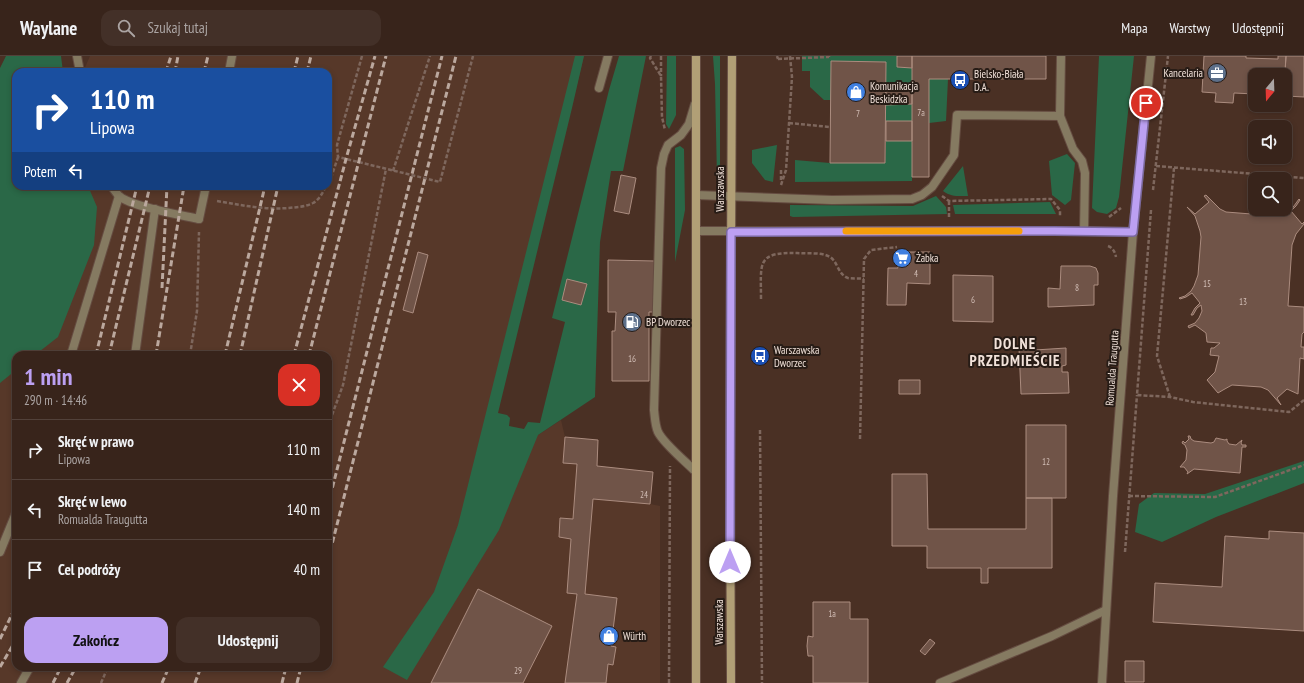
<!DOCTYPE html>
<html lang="pl">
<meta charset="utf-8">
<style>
body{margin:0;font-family:"PT Sans Narrow",sans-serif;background:#433028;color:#f1f3f6;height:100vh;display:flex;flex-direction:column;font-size:15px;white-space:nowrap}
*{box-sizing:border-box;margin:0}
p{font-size:13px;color:#aba4a3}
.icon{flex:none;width:22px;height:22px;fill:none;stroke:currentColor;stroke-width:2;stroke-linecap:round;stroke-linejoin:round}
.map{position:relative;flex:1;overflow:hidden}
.side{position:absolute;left:12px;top:295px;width:320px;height:320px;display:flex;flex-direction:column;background:#38241b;border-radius:12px;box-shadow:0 2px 6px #0003,0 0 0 1px #52413a}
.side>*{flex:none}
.top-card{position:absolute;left:12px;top:12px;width:320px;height:122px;border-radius:12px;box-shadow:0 2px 6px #0003,0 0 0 1px #52413a;background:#1a4fa0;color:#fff;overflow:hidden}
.needle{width:26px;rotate:199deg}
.buttons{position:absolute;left:1248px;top:12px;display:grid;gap:8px}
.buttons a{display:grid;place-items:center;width:44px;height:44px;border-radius:8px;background:#38241b;box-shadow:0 2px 6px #0003,0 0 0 1px #52413a;font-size:20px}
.pin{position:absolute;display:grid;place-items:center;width:34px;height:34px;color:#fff;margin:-17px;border:2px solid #fff;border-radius:50%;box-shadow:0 1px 4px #0007}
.me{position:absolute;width:44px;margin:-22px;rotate:0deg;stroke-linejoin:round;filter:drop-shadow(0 0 3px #0008)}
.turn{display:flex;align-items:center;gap:14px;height:84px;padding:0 12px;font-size:18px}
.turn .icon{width:52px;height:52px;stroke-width:2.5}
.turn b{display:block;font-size:28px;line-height:34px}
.then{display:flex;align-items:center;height:38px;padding:0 12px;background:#0003;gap:8px;font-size:15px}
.round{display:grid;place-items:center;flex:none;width:42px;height:42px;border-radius:12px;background:#433028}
.overview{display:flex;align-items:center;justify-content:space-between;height:68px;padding:0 12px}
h1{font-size:24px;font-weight:700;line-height:30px;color:#bca0f2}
.primary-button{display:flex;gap:8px;margin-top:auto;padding:8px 12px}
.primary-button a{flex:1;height:46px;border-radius:12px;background:#bca0f2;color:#111;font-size:16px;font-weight:700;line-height:46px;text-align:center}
.primary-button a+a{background:#433028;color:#f1f3f6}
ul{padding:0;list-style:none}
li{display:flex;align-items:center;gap:12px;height:60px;padding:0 12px;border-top:1px solid #52413a}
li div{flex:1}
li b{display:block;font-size:15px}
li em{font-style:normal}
header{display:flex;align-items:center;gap:24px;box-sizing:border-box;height:56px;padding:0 20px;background:#38241b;border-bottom:1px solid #52413a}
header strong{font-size:19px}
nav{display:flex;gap:22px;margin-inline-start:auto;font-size:14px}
.search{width:280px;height:36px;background:#433028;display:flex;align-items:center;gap:10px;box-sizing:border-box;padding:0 14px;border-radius:12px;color:#aba4a3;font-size:15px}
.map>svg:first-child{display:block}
</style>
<header>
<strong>Waylane</strong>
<div class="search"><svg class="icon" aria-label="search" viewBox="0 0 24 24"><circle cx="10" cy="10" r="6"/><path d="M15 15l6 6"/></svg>Szukaj tutaj</div>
<nav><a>Mapa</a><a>Warstwy</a><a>Udostępnij</a></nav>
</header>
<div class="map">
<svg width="1304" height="627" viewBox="0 0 1304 627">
<rect width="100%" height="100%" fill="#4a3024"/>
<path fill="#573829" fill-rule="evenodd" d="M90,0H584L495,366L538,379L561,364L565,381L598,384L597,410L653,416L650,448L660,450V627H0V112L16,130H328V16H83ZM16,299H328V611H16Z"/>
<path fill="#2a6847" d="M6,0H61L63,16H16V130H88L97,151L94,189L58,281L35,299H16V314L0,327V12Z
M575,0H584L572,52L498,357L507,359L510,362L509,370L524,373L528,366L540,367L565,266L552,262L609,34L619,0H646L623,115H611L600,186L595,341L538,379L499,474L407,624L383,611L434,536L458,469Z
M667,0H676V59L669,73L666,68Z
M713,0H720V119L719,125L717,122L715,28Z
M802,0H897V11L912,12V29H886V6L831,5V44H824L810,31V15H802Z
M1099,0H1134L1119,141L1116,152L1107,158L1097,156L1092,152Z
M929,23H948L946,65L929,67Z
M912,48V65H886V49Z
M886,85H912V125L795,126V104L830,107H885Z
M777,89L773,126L765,124L752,107V94Z
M680,90L684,93L685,154L675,206V92Z
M1067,98L1075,107L1071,144L1065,149L1052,139L1049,105Z
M963,110L968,140C958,140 951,141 943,135Z
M936,140L946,151L947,158L793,161L790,160V149L913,150Z
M1050,146L1056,158H955L953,149Z
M1304,405V427L1216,461L1162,486L1135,476L1139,448L1154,437L1205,438Z"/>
<path fill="#705448" stroke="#ab8c7f" d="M897,0H912V12L897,11Z
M912,0H1046V23H929V121H912Z
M1204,0H1246V2L1278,3V0H1286L1285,16L1288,17L1286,40H1285V19H1255V38L1234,37L1233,47L1215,46L1216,37L1202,36Z
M1286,0H1304V41L1286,40L1288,17L1285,16Z
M831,5L886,6L885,107H830Z
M886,29H912V48L886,49Z
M886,65H912V85H886Z
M621,119L636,122L629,158L614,155Z
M1206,139L1220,153L1226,156L1277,160L1291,154L1299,143L1300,144L1296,150L1291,155L1302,168L1304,166V168L1296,178L1292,189L1288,250L1304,251V276L1302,278L1301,291H1304V303L1300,302L1298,338L1287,333L1277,342L1281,349L1268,334L1261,331L1232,329L1223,334L1218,337L1207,324L1215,316L1219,300L1210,299L1211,292H1214L1220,287L1207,286L1206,277L1195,269L1189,272L1188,270L1195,267L1199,262L1202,255L1201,249L1197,252L1193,259H1191L1195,252L1200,247L1192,237L1186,241L1180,243L1179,242L1185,240L1191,235L1194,230L1198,219L1201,181L1200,175L1195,160L1187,151L1195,158L1209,146L1204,140Z
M418,196L428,199L413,257L403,254Z
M898,196H930V228L907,227L906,249H887L888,212H898Z
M608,204L655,205V256H649V325H612V275H615L616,256H608Z
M1061,210H1090L1096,212L1098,217V229H1094V249L1048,251V232L1060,233Z
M953,219L993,220V266L953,265Z
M567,223L587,228L581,249L562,244Z
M1035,291V294L1066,292V309L1062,310V316H1068L1069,337L1021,338L1019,292Z
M899,324H920V338H899Z
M1026,369H1066V442H1026Z
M1188,380H1190L1191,383L1194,385L1211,387L1214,386L1216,382L1225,384L1227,383V385L1229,388L1236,389L1242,384L1241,387L1242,389H1246V391H1242L1240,417L1194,413L1187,418L1188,416L1184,411H1180L1186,404L1187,394L1185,389L1182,387L1183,385L1185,387L1189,383Z
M565,381L598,384L597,410L653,416L650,448L593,443L585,538L617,542L611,590L616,591L613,609L608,608L606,627H565L577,538L567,537L571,483L559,481L560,462L573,463L577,408L563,407Z
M892,418H927L928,473H1026V442H1052V512H988V527H981V512H927V490H892Z
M1269,475L1304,477V575L1153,566L1155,527L1222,531L1225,480L1269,483Z
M478,533L552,570L523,627H431Z
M813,546H850V563H868V627H813V600H808L807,590L808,580L813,581Z
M930,583L935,587L925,599L920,595Z
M1125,605H1144V626H1125Z"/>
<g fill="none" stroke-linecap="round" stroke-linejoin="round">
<g stroke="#654c41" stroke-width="10">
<path id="lane" d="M1061,0L1060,60L1073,93L1082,105L1085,117L1084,175
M229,16L232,0
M599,32L608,0
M696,139L832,144L912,143L922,139L932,131L954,99L957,59L1060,60
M199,163L206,130
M71,299L119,140
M135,299L155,153
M695,415C685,405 664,388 658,376C655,369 655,362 654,354L661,112L664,98L668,89L681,79L689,68L695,48
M0,496L16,457
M21,627L30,611
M940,627L1052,580L1106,554"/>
</g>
<g stroke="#654c41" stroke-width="10">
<path id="street" d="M77,0L80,16
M111,130C114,133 116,137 119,140C132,151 181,159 199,163
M696,175H1084L1133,176
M1102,627L1113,440L1133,176L1151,0"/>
</g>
<g stroke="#654c41" stroke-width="10">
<path id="secondary" d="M696,627V0
M731,627L730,416L732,0"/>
</g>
<path stroke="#7e675d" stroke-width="2.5" stroke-dasharray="4 2" stroke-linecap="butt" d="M362,0L337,89L338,101L440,126L473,0
M651,0L650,2L661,20L662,61L665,74
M661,0V20
M777,0L778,3
M829,0V1
M789,67L830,71
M1156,110L1304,122
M781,114V125
M393,115L430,0
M328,127L331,122L338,101
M781,129L786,114L792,21L790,0
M1153,134L1168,0
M942,140L949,145L1051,143L1060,154V161
M217,145C241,149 264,154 289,152C297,151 305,151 313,147C320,143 323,136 326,130
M949,145V162
M1151,154L1137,339L1170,341L1193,346L1289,356L1304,344
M1109,161L1121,152
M1108,190C1113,192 1115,196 1116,201
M761,243C761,207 756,196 797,197C807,198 820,196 828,200C838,204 837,218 848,222C853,223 859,222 864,223
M190,299L197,255L199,176
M1170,341L1157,300L1174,112
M328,370L343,329L386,113
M760,374L762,627
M860,383L864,203L871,194L897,191
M1129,440L1215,441L1304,409
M1125,496L1137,339
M101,627L108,611
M669,627L670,410"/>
<use href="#lane" stroke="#857a61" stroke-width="8"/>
<use href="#street" stroke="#857a61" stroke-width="8"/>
<use href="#secondary" stroke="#b19f76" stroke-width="8"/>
<path stroke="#bba89e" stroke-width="3" stroke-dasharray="6 3" stroke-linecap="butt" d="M166,16L171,0
M175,16L178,0
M204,16L208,0
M294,16L298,0
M307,16L311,0
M162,232L167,130
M96,299L137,130
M109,299L150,130
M156,299L184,130
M225,299L265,130
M240,299L278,130
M294,299L346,103L375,0
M309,299L386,0
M328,449L442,0
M328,504L456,0
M0,583L16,550
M0,611L16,584
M53,627L61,611
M67,627L76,611
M162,627L169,611
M195,627L201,611
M282,627L286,611
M297,627L301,611"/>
<path stroke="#7e675d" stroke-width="2.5" stroke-dasharray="4 2" stroke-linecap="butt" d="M778,3L829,1"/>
</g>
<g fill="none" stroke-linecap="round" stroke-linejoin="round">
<g stroke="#7a689d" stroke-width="10">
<path id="route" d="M730,506L731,176L1054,175L1133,176L1146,47"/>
</g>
<use href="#route" stroke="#bca0f2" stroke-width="7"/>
<path stroke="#f59e0b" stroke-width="7" d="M846,175H1019"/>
</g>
<defs>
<g id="office-disc" transform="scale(1)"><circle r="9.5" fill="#5c6f8a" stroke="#271c16"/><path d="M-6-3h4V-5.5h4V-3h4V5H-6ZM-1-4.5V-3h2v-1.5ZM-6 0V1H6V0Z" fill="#fff"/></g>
<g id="bus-disc" transform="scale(1)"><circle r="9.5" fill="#1a4fb4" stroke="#271c16"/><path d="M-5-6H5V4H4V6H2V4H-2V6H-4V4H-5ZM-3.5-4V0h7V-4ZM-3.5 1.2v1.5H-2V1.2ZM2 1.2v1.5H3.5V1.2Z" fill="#fff"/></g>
<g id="shop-disc" transform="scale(1)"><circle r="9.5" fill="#3f7fe0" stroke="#271c16"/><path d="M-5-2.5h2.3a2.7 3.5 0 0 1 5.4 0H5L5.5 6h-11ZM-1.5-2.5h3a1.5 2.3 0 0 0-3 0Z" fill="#fff"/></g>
<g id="supermarket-disc" transform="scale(1)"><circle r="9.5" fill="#3f7fe0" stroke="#271c16"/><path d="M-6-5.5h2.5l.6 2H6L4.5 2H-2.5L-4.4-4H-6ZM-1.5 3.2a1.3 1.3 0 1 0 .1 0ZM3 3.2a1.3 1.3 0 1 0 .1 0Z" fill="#fff"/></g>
<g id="fuel-disc" transform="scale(1)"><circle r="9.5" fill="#5c6f8a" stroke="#271c16"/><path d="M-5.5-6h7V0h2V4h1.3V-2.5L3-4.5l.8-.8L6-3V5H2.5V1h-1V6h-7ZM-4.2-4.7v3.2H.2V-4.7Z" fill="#fff"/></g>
</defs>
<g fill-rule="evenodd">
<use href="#office-disc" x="1217" y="17"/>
<use href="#bus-disc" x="960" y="24"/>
<use href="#shop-disc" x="856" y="36"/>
<use href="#supermarket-disc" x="902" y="202"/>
<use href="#fuel-disc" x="632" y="266"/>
<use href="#bus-disc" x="760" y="300"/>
<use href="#shop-disc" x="609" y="580"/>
</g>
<g text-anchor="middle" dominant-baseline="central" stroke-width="4" stroke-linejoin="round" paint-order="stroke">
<g font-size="9" fill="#d2beb6">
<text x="921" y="56">7a</text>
<text x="858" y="57">7</text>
<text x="916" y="217">4</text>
<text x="1207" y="227">15</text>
<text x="1077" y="231">8</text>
<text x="973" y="243">6</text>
<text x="1243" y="245">13</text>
<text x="632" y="302">16</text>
<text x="1046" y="405">12</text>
<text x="644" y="438">24</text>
<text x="832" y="557">1a</text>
<text x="518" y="614">29</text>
</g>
<g font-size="11" fill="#f2e2da" stroke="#271c16" text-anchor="start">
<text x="1203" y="17" text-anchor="end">Kancelaria</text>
<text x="974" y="18">Bielsko-Biała<tspan x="974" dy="13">D.A.</tspan></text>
<text x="870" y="30">Komunikacja<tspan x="870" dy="13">Beskidzka</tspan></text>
<text x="916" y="202">Żabka</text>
<text x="646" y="266">BP Dworzec</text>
<text x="774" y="294">Warszawska<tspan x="774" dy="13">Dworzec</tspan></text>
<text x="623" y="580">Würth</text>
</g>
<g font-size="11" fill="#f2e2da" stroke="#271c16">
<text transform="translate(720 133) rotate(-90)">Warszawska</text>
<text transform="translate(1112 312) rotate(-86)">Romualda Traugutta</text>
<text transform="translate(719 566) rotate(-90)">Warszawska</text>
</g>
<g font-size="15" font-weight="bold" letter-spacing="1" fill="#f2e2da" stroke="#271c16">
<text x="1015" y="287">DOLNE<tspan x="1015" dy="17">PRZEDMIEŚCIE</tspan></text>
</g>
</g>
</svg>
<div class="buttons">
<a><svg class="needle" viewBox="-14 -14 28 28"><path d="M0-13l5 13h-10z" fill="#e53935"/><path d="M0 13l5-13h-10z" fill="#aba4a3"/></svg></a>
<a><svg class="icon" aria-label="sound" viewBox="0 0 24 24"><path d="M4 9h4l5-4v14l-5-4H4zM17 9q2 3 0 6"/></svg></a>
<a><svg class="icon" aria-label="search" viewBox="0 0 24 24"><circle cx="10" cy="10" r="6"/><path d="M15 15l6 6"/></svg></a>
</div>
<div class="pin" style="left:1146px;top:47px;background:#d93025"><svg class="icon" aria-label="arrive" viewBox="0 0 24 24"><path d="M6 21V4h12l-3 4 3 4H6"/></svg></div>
<svg class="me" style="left:730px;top:506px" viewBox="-20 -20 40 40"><circle r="19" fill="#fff"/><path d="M0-13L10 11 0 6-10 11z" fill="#bca0f2"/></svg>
<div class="top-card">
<div class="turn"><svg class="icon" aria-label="right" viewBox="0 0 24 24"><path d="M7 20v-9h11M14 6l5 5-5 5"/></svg><div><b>110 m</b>Lipowa</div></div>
<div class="then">Potem<svg class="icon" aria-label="left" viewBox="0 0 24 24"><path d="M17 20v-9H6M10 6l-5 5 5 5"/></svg></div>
</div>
<section class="side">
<div class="overview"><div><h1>1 min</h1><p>290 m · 14:46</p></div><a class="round" style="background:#d93025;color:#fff"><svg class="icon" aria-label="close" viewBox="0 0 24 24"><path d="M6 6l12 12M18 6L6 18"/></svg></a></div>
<ul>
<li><svg class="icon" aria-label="right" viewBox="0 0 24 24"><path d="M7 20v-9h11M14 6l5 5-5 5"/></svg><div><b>Skręć w prawo</b><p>Lipowa</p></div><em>110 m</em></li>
<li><svg class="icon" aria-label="left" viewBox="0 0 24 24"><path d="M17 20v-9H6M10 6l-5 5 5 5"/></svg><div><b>Skręć w lewo</b><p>Romualda Traugutta</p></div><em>140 m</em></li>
<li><svg class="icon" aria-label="arrive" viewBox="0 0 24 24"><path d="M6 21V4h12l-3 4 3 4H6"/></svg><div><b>Cel podróży</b></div><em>40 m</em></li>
</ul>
<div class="primary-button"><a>Zakończ</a><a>Udostępnij</a></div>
</section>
</div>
